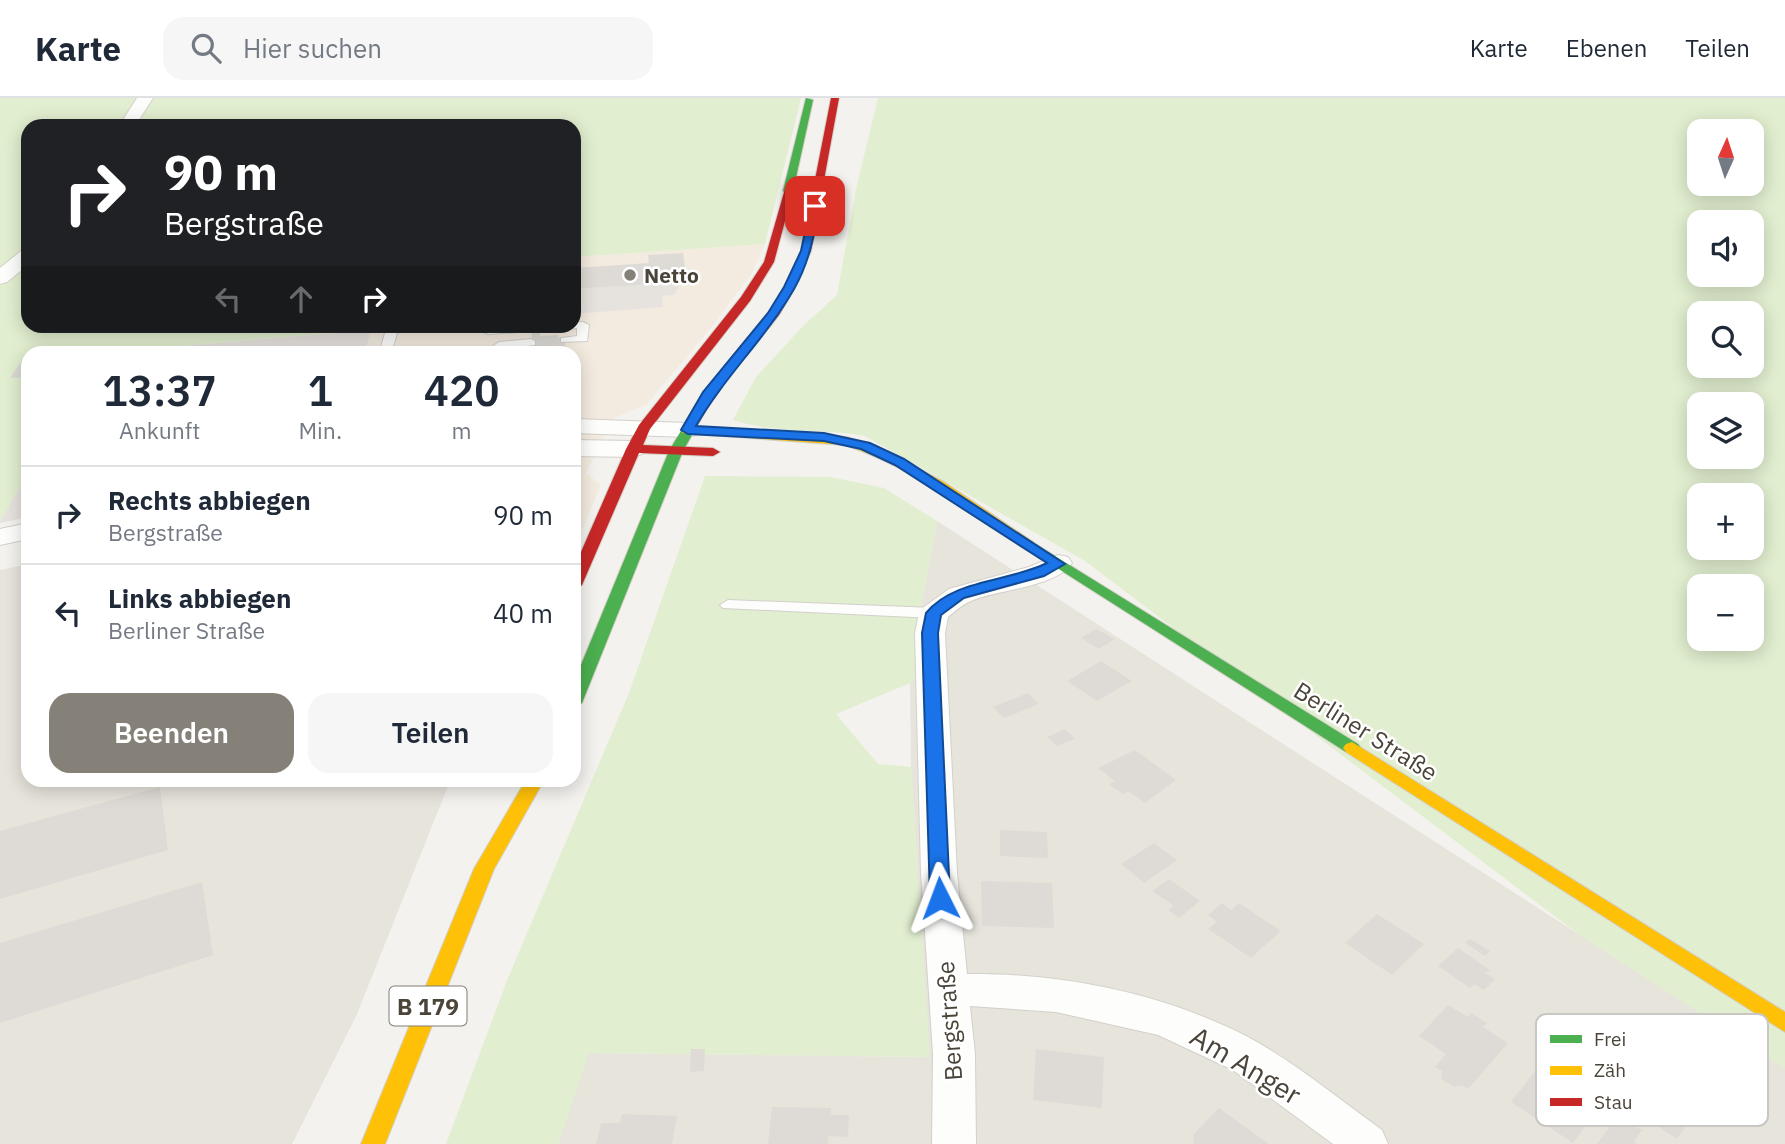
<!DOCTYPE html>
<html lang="de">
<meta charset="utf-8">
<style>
body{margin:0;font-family:"IBM Plex Sans",sans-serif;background:#f6f6f7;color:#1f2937;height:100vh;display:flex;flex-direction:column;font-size:26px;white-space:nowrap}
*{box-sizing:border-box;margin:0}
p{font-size:23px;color:#747a83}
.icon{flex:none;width:38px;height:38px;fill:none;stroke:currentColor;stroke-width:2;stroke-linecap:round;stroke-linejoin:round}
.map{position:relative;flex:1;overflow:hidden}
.side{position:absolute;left:21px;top:248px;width:560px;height:441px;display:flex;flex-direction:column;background:#fff;border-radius:21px;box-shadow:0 4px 18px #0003}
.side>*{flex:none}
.guide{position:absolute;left:21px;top:21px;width:560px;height:214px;border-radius:21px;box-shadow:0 4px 18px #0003;background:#202124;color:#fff;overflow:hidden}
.needle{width:46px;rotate:3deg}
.tools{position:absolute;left:1687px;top:21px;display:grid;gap:14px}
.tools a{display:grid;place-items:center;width:77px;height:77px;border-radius:14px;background:#fff;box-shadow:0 4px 18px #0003;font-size:35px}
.pin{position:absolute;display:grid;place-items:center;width:60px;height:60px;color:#fff;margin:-30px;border-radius:14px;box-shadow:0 4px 10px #0006}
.me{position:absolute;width:77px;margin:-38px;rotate:357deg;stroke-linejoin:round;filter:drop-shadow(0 0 5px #0008)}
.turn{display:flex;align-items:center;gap:24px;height:147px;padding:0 28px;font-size:32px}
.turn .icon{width:91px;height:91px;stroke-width:2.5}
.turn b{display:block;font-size:49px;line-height:60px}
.lanes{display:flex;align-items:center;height:66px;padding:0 28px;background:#0003;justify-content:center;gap:35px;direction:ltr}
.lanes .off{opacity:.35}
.eta{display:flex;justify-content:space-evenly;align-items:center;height:119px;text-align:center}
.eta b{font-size:42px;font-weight:600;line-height:49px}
.primary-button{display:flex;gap:14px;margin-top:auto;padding:14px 28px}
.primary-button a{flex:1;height:80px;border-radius:21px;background:#868178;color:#fff;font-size:28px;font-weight:600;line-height:80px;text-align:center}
.primary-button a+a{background:#f6f6f7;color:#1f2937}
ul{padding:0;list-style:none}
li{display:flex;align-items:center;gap:21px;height:98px;padding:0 28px;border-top:2px solid #e0e1e3}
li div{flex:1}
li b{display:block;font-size:26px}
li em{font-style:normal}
header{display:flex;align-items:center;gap:42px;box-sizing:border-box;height:98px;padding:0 35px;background:#fff;border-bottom:2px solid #e0e1e3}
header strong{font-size:33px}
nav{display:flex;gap:38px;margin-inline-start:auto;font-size:24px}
.search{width:490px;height:63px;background:#f6f6f7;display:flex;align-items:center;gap:18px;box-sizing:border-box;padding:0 24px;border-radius:21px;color:#747a83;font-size:26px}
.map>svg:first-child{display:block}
</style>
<header>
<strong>Karte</strong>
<div class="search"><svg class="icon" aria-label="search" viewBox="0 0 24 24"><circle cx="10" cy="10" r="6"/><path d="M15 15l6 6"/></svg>Hier suchen</div>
<nav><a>Karte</a><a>Ebenen</a><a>Teilen</a></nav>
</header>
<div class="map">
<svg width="1785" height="1046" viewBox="0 0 1785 1046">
<rect width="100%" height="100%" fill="#f4f2ee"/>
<path fill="#e7e4dc" d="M937,423L1785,969V1046H558L588,955L929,959L911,669L910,585L921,575L917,532Z
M28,466V682L450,683L357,916L292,1046H0V472Z"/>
<path fill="#f3ebdf" d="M765,146L752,175L711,230L646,307L614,320L586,375L601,387L574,450V256H365L371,232H380L382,228H574V159Z"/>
<path fill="#e6e2de" d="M371,232L365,255L120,256L122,253Z
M28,374V419L0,425V423Z"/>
<path fill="#e1eecf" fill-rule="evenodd" d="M0,0H801L765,146L574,159V28H28V228H382L380,232H371L122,253L120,255L28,256V374L0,423Z
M878,0H1785V970L1581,838L1085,463L865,338C821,330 775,336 733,322L756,279L803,228L837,197L856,91ZM1699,33H1752V86H1699ZM1699,124H1752V177H1699ZM1699,215H1752V268H1699ZM1699,306H1752V359H1699ZM1699,397H1752V450H1699ZM1699,488H1752V541H1699Z
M705,378L830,379L884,390L937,423L917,532L921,575L910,585L836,616L878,666L911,669L930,959L589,955L558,1046H446L508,880L629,595Z"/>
<path fill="#e6e3df" d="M682,184L674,197L662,198L663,209L574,216V191Z"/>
<path fill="#dedbd6" d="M683,155L687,184L574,191V170L649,165L648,157Z
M540,232V238L558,237V240L566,239L565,249L530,251L532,233Z
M22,262H28V279L10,280Z
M1096,531L1115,541L1099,551L1081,540Z
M1101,563L1132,583L1097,603L1067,583Z
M1028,595L1039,606L1004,620L993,609Z
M1065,631L1075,641L1057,648L1047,639Z
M1135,652L1176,682L1145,705L1128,693L1123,696L1109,686L1115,683L1098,670Z
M160,689L168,752L0,801V733Z
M1000,732L1047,734L1048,760L1000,758Z
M1154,745L1177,762L1144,785L1121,766Z
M1169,781L1200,803L1179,820L1168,812L1174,808L1152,793Z
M981,783L1052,785L1054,830L982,828Z
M202,784L213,857L0,925V845Z
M1222,805L1231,812L1239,805L1281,833L1251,860L1208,831L1217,824L1208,817Z
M1377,816L1424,846L1392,877L1345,845Z
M1470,841L1490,853L1485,858L1465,845Z
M1458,850L1490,872L1485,875L1495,881L1484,892L1474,886L1470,890L1438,868Z
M1448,907L1468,919L1471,915L1487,925L1483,929L1508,945L1468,991L1462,987L1454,989L1441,981L1442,973L1435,969L1446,956L1419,938Z
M691,951H705L704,973L690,974Z
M1036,951L1104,959L1102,1010L1033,1002Z
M1543,963L1605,1001L1573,1045L1511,1004Z
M1650,969L1705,1003L1677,1041L1623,1005Z
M772,1009L831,1010V1017H849L848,1039L828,1038V1046H768Z
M1219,1010L1269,1046H1194L1193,1037Z
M622,1016L677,1018L672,1046H596L601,1025H620Z
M1618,1017L1642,1032L1634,1044L1637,1046H1597Z"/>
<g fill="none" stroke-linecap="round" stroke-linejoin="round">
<g stroke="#d2d0cb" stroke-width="2">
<path id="lane" d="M574,224H583L589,227L587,243L561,244V240L577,238V230L488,236L482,233C495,224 555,228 574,228Z
M387,228H399L391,256H379Z
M531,241L535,243V247L499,252L493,248L499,244Z
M728,502L934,510L942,515L934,520L723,510L720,507Z"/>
</g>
<g stroke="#d2d0cb" stroke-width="2">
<path id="street" d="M137,0H153L135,28H119Z
M28,151V167L7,184L0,186V170L21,153Z
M574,321L687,325L696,327L699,332L696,337L687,339L574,335Z
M574,342L633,343L642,346L646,351L642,356L633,359L574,358Z
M28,425V441L0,447V431Z
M1058,457L1068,459L1072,465C1055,490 998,491 971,503C963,506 955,513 948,519L945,535L957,775L967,876C1061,875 1162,895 1246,938C1295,964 1337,1000 1382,1032L1388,1046H1333L1233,972L1158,937L1056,914L970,908L975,956L976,1046H932L933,956L921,775L915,535L919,515L924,509L949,491L1029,469Z"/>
</g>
<g stroke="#d3cfc5" stroke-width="2">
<path id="fast" d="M806,0L813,2L793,93L788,96L783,93Z
M710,290L716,294L683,353L582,605L574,610V584L669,353L704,294Z
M1026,440L1358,646L1361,650L1358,654H1346L1021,447L1019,444Z"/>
</g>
<g stroke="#d3cfc5" stroke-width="2">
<path id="slow" d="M687,328L846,339L875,348L944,384L1033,444L1026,448L1021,447C964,410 910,368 845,347L682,335V329Z
M1352,644L1785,914V934L1346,654L1343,650L1346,646Z
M526,682H544L494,771L385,1046H361L474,771Z"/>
</g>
<g stroke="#d3cfc5" stroke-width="2">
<path id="jam" d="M831,0H839L811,153L795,189L779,217L714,297H706V291L768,215L785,189L801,153Z
M785,91L793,93L774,164L750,203L650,331L643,347L713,350L720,354L713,358L639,355L582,487L574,492V470L626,351L639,327L741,199L764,164Z"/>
</g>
<use href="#lane" fill="#fdfdfc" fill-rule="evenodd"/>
<use href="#street" fill="#fdfdfc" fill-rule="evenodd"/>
<use href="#fast" fill="#4caf50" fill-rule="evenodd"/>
<use href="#slow" fill="#ffc107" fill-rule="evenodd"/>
<use href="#jam" fill="#c62828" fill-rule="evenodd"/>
</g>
<path fill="#1a73e8" stroke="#114b97" stroke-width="2" d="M811,106L820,108C814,137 809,165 794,191C766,240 724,279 696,328L824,335L870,345L904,361L1065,466L1044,478L964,500L941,517L938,535L950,800L947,805L940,808L933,805L930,800L922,535L926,515C954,481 1009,484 1047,465L895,367L861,351L824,343L688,336L681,332L703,294L768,215L784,189L801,153Z"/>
<circle fill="#868178" stroke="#fff" stroke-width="2.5" cx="630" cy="177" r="7"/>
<g text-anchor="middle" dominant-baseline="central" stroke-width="5" stroke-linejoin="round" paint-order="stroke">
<g font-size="21" font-weight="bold" fill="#4b4439" stroke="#fff" text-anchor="start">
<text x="644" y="177">Netto</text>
</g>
<rect fill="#fff" stroke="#817c74" stroke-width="2" x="389.5" y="888.5" width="77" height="39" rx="5"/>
<g font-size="23" font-weight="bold" fill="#4b4439">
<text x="428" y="908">B 179</text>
</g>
<g font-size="24" fill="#4b4439" stroke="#fff">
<text transform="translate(1366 633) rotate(32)">Berliner Straße</text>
<text transform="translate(949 923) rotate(-94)">Bergstraße</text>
</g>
<g font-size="28" fill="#4b4439" stroke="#fff">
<text transform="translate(1246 967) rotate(31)">Am Anger</text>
</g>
</g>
<rect x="1536" y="916" width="232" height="112" rx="10" fill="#fff" stroke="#c9c7c4" stroke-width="2"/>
<rect x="1550" y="937" width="32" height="8" fill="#4caf50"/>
<rect x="1550" y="968" width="32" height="9" fill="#ffc107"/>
<rect x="1550" y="1000" width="32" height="8" fill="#c62828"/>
<g font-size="19" fill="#4b4439">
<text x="1594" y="948">Frei</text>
<text x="1594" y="979">Zäh</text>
<text x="1594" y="1011">Stau</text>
</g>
</svg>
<div class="tools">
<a><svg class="needle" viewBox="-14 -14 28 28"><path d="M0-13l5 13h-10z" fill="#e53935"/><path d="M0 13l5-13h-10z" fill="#747a83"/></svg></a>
<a><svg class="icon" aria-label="sound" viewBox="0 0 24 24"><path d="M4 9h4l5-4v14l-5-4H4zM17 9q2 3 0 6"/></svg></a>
<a><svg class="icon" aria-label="search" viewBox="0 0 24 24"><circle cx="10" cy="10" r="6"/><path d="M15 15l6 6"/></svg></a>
<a><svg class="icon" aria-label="layers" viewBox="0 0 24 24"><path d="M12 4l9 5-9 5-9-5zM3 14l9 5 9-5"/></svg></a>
<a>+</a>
<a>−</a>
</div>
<div class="pin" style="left:815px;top:108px;background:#d93025"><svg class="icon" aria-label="arrive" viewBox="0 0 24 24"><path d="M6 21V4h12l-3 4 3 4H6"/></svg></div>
<svg class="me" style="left:940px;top:800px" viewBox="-20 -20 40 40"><path d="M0-17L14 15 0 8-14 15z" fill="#1a73e8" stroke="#fff" stroke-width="4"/></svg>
<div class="guide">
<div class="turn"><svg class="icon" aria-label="right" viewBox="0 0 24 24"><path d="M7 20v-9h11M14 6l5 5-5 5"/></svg><div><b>90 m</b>Bergstraße</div></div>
<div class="lanes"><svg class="icon off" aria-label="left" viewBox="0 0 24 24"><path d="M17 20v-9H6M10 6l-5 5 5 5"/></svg><svg class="icon off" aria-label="ahead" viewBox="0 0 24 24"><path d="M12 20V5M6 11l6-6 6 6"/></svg><svg class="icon" aria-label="right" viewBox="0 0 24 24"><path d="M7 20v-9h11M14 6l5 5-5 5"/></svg></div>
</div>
<section class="side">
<div class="eta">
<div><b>13:37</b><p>Ankunft</p></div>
<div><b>1</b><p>Min.</p></div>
<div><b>420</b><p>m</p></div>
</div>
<ul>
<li><svg class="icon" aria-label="right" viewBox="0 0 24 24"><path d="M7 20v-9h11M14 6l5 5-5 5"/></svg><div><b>Rechts abbiegen</b><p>Bergstraße</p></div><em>90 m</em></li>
<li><svg class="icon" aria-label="left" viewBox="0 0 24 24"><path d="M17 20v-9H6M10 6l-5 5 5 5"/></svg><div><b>Links abbiegen</b><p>Berliner Straße</p></div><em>40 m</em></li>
</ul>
<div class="primary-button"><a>Beenden</a><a>Teilen</a></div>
</section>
</div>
